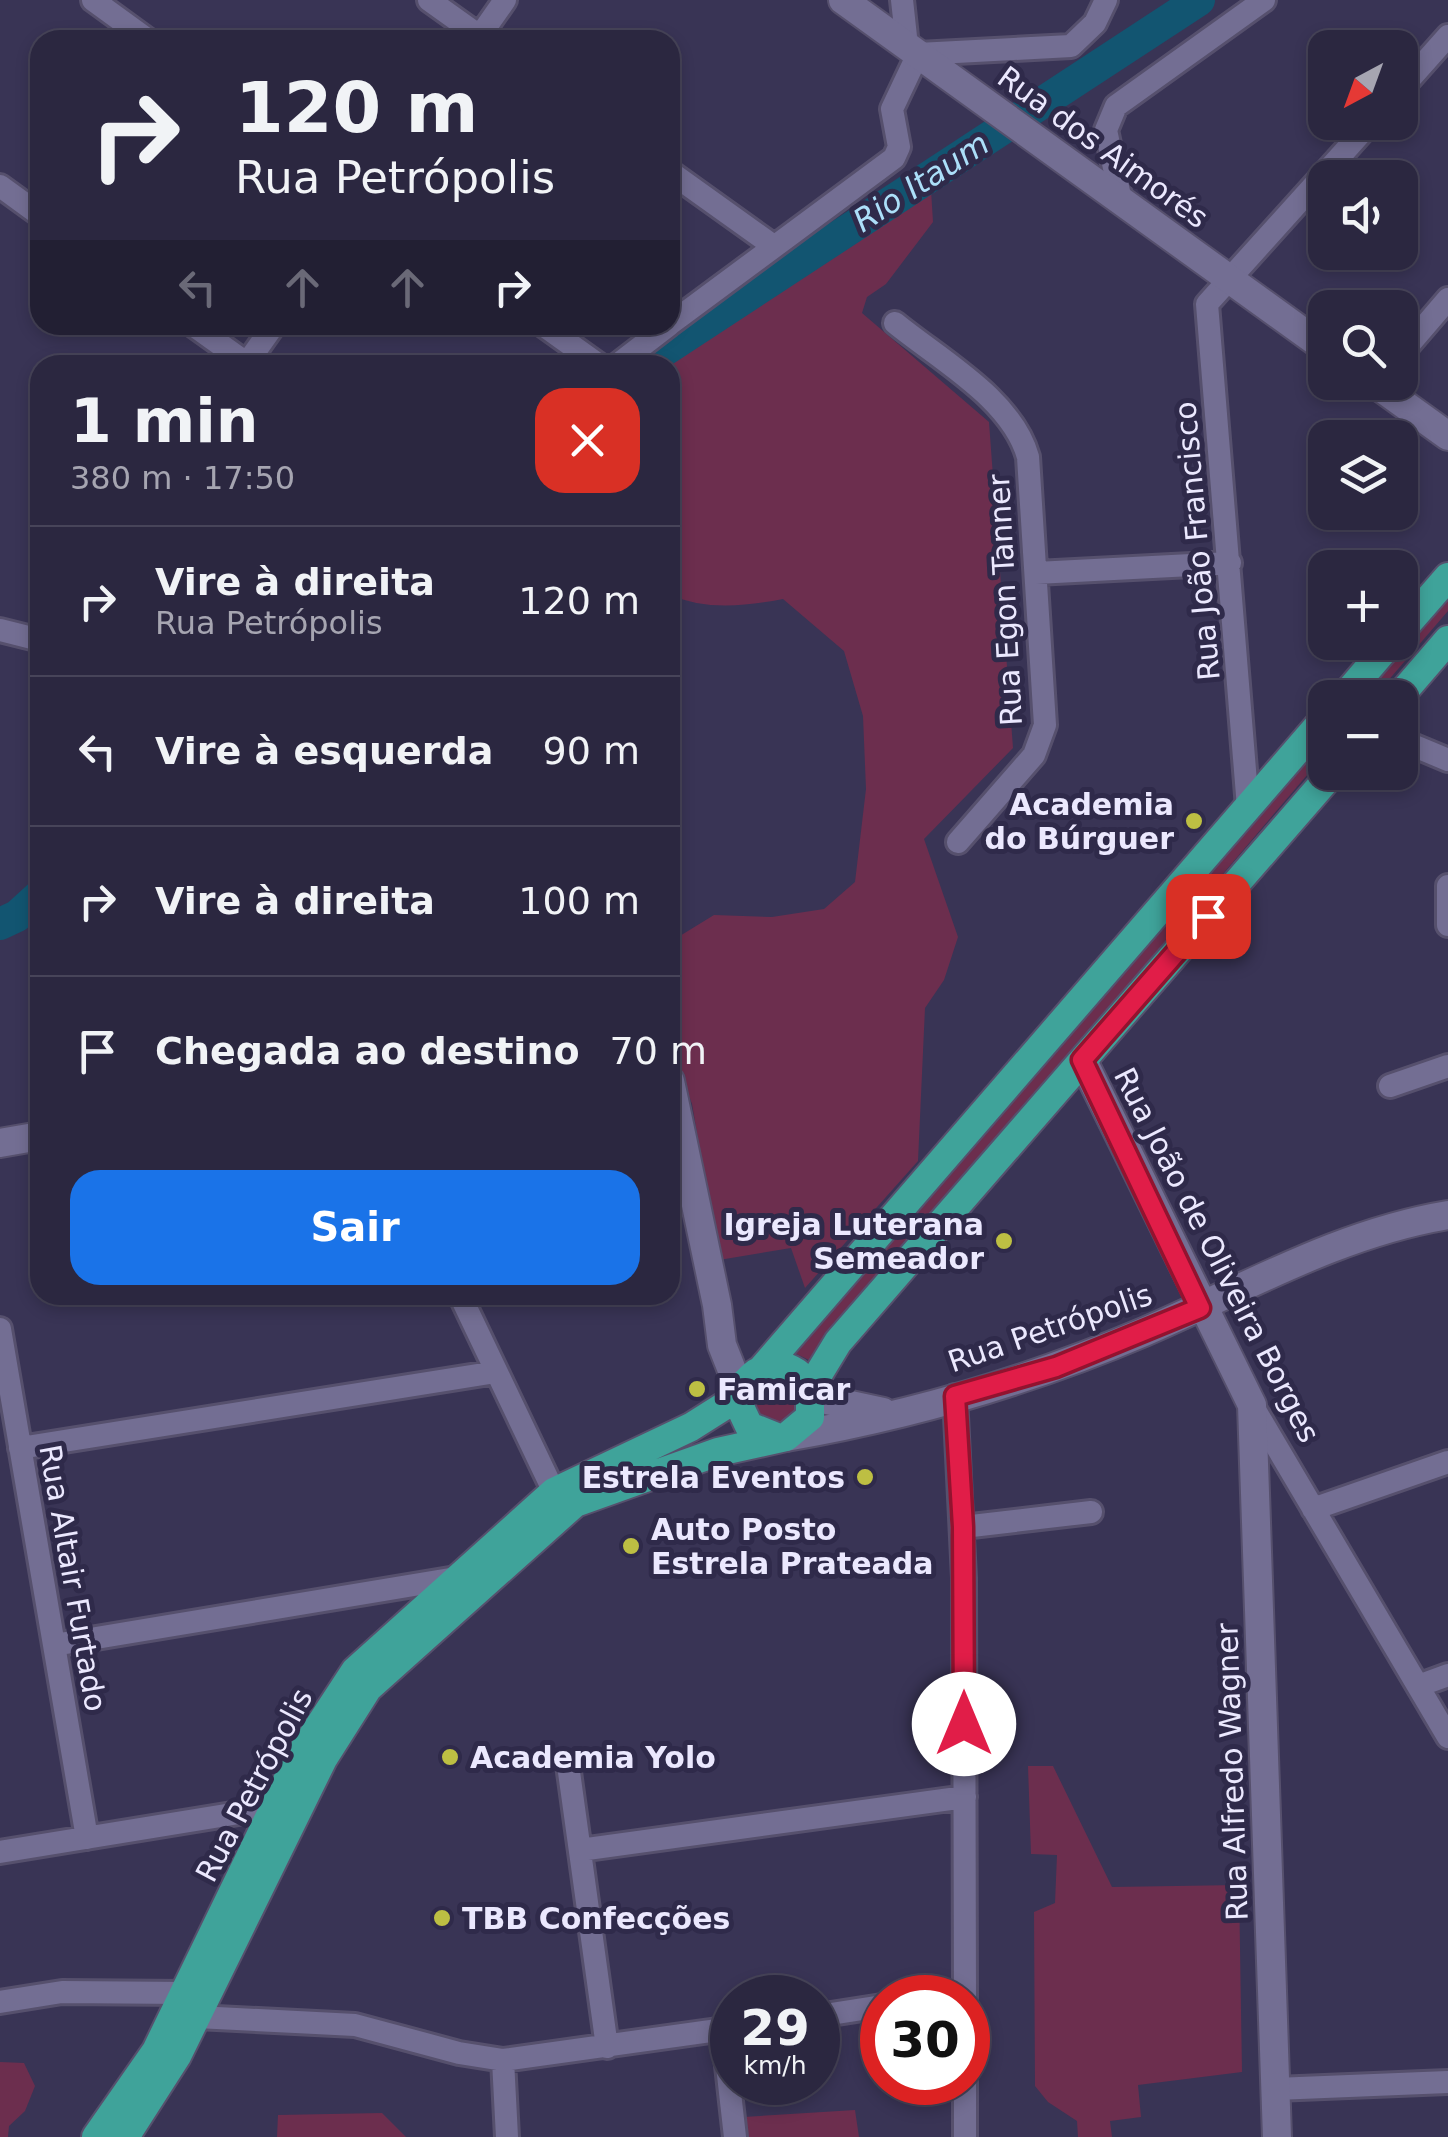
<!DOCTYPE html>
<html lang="pt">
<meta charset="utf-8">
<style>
body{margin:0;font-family:"DejaVu Sans",sans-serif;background:#37334b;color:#f1f3f6;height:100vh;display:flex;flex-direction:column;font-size:38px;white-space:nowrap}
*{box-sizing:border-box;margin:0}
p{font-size:32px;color:#a6a5b1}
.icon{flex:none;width:55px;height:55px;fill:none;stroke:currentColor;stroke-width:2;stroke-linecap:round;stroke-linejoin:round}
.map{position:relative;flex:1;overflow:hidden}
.side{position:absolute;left:30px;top:355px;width:650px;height:950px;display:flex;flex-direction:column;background:#2b2740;border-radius:30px;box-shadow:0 5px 15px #0003,0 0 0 2px #474459}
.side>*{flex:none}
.top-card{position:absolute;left:30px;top:30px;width:650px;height:305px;border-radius:30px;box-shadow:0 5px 15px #0003,0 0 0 2px #474459;background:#2b2740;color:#f1f3f6;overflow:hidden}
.needle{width:65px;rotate:221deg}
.tools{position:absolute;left:1308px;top:30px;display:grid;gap:20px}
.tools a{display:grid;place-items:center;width:110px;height:110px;border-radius:20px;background:#2b2740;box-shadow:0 5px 15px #0003,0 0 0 2px #474459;font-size:50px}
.speed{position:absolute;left:710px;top:1975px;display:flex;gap:20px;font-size:50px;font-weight:700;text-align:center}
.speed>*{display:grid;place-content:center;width:130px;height:130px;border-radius:50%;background:#2b2740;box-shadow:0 5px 15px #0003,0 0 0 2px #474459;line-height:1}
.speed small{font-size:25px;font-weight:400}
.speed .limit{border:15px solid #d22;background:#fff;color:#111}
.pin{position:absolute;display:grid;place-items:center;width:85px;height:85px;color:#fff;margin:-42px;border-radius:20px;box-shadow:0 5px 15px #0006}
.me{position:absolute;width:110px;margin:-55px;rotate:0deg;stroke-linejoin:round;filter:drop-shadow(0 0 8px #0008)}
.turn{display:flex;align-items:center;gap:35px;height:210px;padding:0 40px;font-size:45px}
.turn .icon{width:130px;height:130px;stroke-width:2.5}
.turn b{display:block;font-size:70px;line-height:85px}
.lanes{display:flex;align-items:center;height:95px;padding:0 40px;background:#0003;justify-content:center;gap:50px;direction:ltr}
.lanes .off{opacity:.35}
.round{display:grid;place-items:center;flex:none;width:105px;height:105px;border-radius:30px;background:#37334b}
.overview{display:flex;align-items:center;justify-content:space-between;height:170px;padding:0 40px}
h1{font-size:60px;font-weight:800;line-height:75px}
.button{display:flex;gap:20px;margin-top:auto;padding:20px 40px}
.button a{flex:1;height:115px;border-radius:30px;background:#1a73e8;color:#fff;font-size:40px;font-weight:800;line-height:115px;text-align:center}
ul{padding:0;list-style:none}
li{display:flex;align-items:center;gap:30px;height:150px;padding:0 40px;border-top:2px solid #474459}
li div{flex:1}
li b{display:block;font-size:38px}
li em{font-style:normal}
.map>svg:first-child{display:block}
</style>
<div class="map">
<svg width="1448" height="2137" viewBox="0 0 1448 2137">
<rect width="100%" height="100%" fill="#393455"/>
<path fill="#6c2e4e" d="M931,190L933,222L886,284L867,297L862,313L989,422L1013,748L924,839L958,937L944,980L925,1008L918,1161L805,1288L791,1248L719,1260L692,1104L670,1045V942L714,915L772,917L824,909L855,882L866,789L863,716L844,651L783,599C747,606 703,611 670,594V365H659L711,326L884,215L892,218Z
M1448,596V611L1374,697L1360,698Z
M1325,738V754L809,1360L788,1350Z
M775,1377L796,1388L798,1411L787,1423L771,1425L753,1411L755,1388Z
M1028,1766H1053L1112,1887L1239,1885L1242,2072L1138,2085L1141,2117L1110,2121L1112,2137H1078L1077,2121L1048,2102L1035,2086L1034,1912L1055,1903L1057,1855L1031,1854Z
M0,2062L24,2063L35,2086L25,2111L9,2126L8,2137H0Z
M855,2110L859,2137H747L744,2117Z
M382,2113L406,2137H277L278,2115Z"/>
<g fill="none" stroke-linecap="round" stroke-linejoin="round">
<path stroke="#125571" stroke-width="32" d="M642,365L1199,0
M0,924L17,916L40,895"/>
<g stroke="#56506d" stroke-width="28">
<path id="minor" d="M93,0L148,40
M429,0L485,40
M902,0L907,46
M477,40L505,0
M1400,90L1448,36
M670,172L772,245
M0,186L40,215
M1121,201L1106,130L1116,106L1264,0
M895,323C940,360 1012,399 1028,457L1045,725L1034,755L958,842
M670,324L894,158L899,147L892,109L918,54L1071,46L1095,23L1106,0
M193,325L249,365
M543,325L599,365
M1400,355L1448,299
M247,363L274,325
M617,365L669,325
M1036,573L1230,563
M0,630L40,640
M1400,740L1448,760
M1248,807L1207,304L1371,122
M1448,886V925
M1390,1086L1448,1066
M460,1295L554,1492
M0,1329L87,1838
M955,1396L964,1578L965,1998
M1252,1405L1448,1737
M20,1448L496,1372
M1313,1509L1448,1462
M963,1527L1091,1512
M54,1645L456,1578
M1418,1686L1448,1675
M569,1772L607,2047
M580,1850L965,1797
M0,1852L275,1807
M0,2002L62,1992L186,1993
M818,2016L882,2006
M197,2017L355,2025L459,2053L503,2060L732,2028
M723,2030L735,2137
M503,2060L507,2137
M965,2082V2137
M1275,2089L1448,2082"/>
</g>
<g stroke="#56506d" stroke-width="32">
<path id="tertiary" d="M843,0L1325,348
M1373,382L1448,436
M1083,1061L1252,1405L1277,2137
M670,1081L717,1305L722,1345L741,1393
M0,1143L40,1136
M813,1397L883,1412
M786,1437C908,1416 1031,1380 1144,1332C1244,1289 1339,1233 1448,1215"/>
</g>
<g stroke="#56506d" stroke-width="32">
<path id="primary" d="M1400,632L1448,577
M1343,698L1391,642
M1398,698L1448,640
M762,1369L1325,718
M810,1388L838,1342L1333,772
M96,2137L156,2051L298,1758L355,1671L554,1492L691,1427L740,1396
M125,2137L177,2056L323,1759L368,1688L575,1503L718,1452L786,1437L810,1417V1388C794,1361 766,1359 746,1382L740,1407L749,1426L779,1438"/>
</g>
<use href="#minor" stroke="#736e93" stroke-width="22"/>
<use href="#tertiary" stroke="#736e93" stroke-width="28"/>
<use href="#primary" stroke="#3fa39a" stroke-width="28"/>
</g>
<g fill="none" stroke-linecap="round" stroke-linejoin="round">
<g stroke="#92132f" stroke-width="25">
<path id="route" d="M964,1724L963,1527L955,1396L1056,1367L1200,1308L1082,1060L1208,916"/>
</g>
<use href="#route" stroke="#e11d48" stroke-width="18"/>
</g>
<g fill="#bdbf43" stroke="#2f2a4a" stroke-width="4">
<circle cx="1194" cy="821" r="10"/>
<circle cx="1004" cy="1241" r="10"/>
<circle cx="697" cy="1389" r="10"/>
<circle cx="865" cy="1477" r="10"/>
<circle cx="631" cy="1546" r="10"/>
<circle cx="450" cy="1757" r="10"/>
<circle cx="442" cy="1918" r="10"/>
</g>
<g text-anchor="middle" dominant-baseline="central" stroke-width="10" stroke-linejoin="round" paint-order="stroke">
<g font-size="30" fill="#ebe8fe" stroke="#2f2a4a">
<text transform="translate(1103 147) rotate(36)">Rua dos Aimorés</text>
<text transform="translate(1197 541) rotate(-95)">Rua João Francisco</text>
<text transform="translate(1005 600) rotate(-93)">Rua Egon Tanner</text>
<text transform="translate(1217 1255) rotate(63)">Rua João de Oliveira Borges</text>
<text transform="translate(1050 1328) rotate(-19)">Rua Petrópolis</text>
<text transform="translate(73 1578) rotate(80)">Rua Altair Furtado</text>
<text transform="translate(1232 1772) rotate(-92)">Rua Alfredo Wagner</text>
<text transform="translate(254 1785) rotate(-62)">Rua Petrópolis</text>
</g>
<g font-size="30" font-weight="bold" fill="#ebe8fe" stroke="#2f2a4a" text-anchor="start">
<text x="1174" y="804" text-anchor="end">Academia<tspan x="1174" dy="34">do Búrguer</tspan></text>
<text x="984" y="1224" text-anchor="end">Igreja Luterana<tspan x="984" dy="34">Semeador</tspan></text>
<text x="717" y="1389">Famicar</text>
<text x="845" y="1477" text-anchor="end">Estrela Eventos</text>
<text x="651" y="1529">Auto Posto<tspan x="651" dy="34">Estrela Prateada</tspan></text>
<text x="470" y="1757">Academia Yolo</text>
<text x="462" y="1918">TBB Confecções</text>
</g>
<g font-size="32" font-style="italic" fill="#acdff9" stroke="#2f2a4a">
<text transform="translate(921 182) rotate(-33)">Rio Itaum</text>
</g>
</g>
</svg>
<div class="tools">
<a><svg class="needle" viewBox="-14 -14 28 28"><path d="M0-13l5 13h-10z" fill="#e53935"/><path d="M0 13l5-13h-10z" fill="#a6a5b1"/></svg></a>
<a><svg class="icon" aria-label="sound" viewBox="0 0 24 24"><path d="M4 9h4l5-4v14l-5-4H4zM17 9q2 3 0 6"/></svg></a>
<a><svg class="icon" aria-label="search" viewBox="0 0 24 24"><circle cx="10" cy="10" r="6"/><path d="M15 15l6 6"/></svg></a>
<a><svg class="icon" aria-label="layers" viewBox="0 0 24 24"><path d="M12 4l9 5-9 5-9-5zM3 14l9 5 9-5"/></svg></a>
<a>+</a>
<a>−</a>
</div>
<div class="speed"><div>29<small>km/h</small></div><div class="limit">30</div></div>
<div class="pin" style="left:1208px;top:916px;background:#d93025"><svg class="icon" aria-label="arrive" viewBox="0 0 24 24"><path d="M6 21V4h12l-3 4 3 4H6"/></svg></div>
<svg class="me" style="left:964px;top:1724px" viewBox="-20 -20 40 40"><circle r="19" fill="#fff"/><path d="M0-13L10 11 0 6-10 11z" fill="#e11d48"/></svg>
<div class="top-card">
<div class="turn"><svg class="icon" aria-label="right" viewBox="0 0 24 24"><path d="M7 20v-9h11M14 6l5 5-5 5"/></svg><div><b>120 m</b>Rua Petrópolis</div></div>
<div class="lanes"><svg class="icon off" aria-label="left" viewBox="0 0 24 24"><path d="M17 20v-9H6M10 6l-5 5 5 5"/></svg><svg class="icon off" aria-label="ahead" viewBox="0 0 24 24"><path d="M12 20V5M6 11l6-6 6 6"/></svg><svg class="icon off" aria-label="ahead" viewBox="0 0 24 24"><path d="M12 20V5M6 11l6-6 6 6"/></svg><svg class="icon" aria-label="right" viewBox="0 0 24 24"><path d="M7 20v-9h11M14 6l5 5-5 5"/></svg></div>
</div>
<section class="side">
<div class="overview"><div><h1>1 min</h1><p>380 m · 17:50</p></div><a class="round" style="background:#d93025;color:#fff"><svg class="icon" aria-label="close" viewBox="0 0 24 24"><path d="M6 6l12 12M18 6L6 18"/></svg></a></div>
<ul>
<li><svg class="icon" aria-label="right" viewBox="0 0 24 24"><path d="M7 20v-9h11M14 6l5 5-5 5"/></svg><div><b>Vire à direita</b><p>Rua Petrópolis</p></div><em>120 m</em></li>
<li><svg class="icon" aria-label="left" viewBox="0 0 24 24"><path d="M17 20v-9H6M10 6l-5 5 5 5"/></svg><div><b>Vire à esquerda</b></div><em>90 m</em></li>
<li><svg class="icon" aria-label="right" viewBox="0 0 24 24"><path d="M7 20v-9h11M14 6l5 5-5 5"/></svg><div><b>Vire à direita</b></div><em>100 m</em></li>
<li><svg class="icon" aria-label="arrive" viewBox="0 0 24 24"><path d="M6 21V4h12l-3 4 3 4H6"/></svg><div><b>Chegada ao destino</b></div><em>70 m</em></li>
</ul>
<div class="button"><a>Sair</a></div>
</section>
</div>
